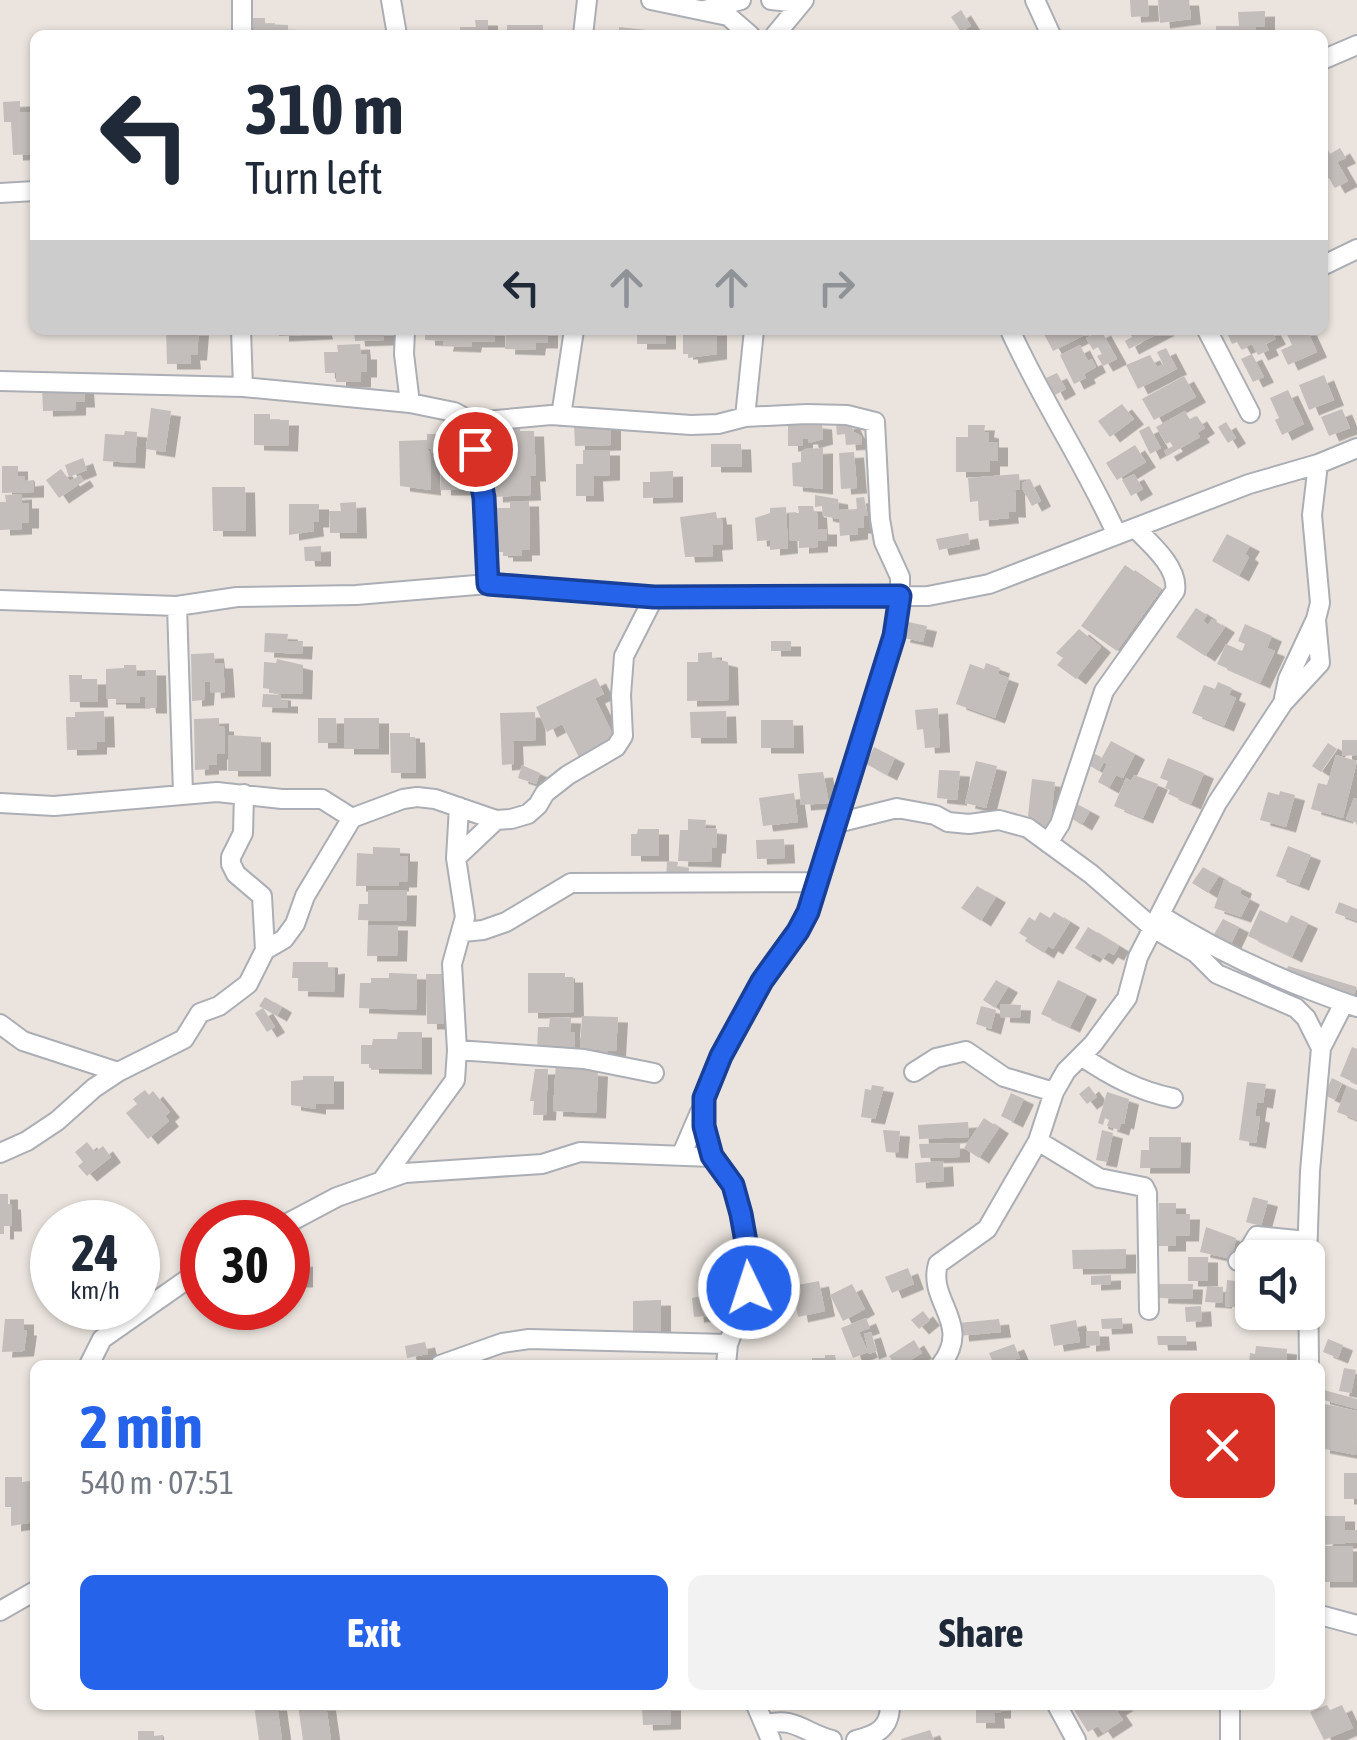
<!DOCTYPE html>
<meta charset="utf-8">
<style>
body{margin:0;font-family:"Asap Condensed",sans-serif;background:#f2f2f3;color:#1f2937;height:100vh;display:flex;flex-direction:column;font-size:38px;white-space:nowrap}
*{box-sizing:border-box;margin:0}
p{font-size:32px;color:#747a83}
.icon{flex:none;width:55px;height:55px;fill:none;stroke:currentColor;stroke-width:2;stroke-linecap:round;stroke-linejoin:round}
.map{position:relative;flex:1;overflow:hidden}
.drawer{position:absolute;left:30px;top:1360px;width:1295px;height:350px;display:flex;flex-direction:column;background:#fff;border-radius:15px;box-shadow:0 2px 8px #0004}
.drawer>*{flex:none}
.top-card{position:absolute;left:30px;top:30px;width:1298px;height:305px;border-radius:15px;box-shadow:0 2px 8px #0004;background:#fff;color:#1f2937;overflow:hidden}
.controls{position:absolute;left:1235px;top:1240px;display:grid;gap:20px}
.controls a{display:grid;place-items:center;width:90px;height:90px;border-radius:15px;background:#fff;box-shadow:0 2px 8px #0004;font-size:50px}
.speed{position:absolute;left:30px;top:1200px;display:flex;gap:20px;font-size:50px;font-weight:700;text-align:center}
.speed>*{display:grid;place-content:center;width:130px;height:130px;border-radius:50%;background:#fff;box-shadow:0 2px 8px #0004;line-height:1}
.speed small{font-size:25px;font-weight:400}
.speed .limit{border:15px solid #d22;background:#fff;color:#111}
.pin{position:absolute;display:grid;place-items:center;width:85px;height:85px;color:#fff;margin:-42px;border:5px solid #fff;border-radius:50%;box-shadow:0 2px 10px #0007}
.me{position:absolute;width:110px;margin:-55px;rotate:356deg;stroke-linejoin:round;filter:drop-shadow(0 0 8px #0008)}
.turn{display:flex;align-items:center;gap:35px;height:210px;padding:0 50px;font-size:45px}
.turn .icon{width:130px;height:130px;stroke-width:2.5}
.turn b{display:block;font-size:70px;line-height:85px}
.lanes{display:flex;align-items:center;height:95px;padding:0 50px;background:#0003;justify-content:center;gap:50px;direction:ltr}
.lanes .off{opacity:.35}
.round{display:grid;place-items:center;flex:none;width:105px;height:105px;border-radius:15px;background:#f2f2f3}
.headline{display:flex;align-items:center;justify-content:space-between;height:170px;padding:0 50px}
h1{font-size:60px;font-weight:700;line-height:75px;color:#2563eb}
.action{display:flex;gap:20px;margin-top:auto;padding:20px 50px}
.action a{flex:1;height:115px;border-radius:15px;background:#2563eb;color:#fff;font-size:40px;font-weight:700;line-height:115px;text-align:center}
.action a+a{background:#f2f2f3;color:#1f2937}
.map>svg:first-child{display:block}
</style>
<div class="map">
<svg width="1357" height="1740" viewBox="0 0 1357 1740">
<defs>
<filter id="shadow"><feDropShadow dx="10" dy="5.5" stdDeviation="0" flood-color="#0004"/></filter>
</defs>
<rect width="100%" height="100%" fill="#ebe4de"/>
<path fill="#c3bebb" filter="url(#shadow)" d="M1130,0H1148L1149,16L1131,17Z
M1158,0H1189L1191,19L1160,23Z
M961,10L971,26L961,32L951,17Z
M1265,11V26L1255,27L1256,35H1216V26H1239L1238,12Z
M252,18H265V24L288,25V35H252Z
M475,20H488V35H460V27H476Z
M507,25H543V31H552V35H507Z
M619,27L656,31V35H607V32L619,31Z
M20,101V112H35V154L13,155L11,122H4L3,102Z
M1327,148L1330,154L1340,148L1346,158L1337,162L1348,181L1335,188L1329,178L1324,181L1322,178V151Z
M166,330H199L197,355H190L191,364H167Z
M279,330H322L323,334L279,336Z
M354,330H384V340L355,341Z
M425,330H495V342H472L471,347L443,346L444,341L425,340Z
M506,330H548V343H536L535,350L505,349Z
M637,330H666V344H637Z
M689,330H717V354L688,358V354H683V332Z
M1051,330H1080L1083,336L1053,351L1044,334Z
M1101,330L1117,359L1103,366L1097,356L1102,354L1098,347L1093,350L1086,338Z
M1128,330H1165L1129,349L1125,341L1132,337Z
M1234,330H1271L1276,339L1266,344L1269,350L1258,355L1252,344L1241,349L1237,342L1232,344L1227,333Z
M1285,330H1307L1317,352L1288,365L1281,350L1292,345Z
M360,344L361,354H367V372H361V382H336V373H325L324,352H338L337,345Z
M1080,345L1088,361L1092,359L1096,367L1084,374L1086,378L1074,384L1060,355Z
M1166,348L1177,369L1138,389L1126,365L1150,355L1157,367L1163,364L1157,352Z
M1252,354L1264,377L1253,382L1241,359Z
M1057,373L1066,389L1055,395L1046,378Z
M1324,375L1334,400L1309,410L1299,385Z
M1184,376L1196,397L1154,420L1142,399Z
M84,386L85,402H76V410L43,411L42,387Z
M1288,390L1304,424L1282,435L1275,420L1279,418L1270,398Z
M1122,404L1134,419L1110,437L1098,421Z
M151,408L171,411L165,452L146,449Z
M1342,409L1350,428L1329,436L1321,417Z
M1185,411L1190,420L1197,416L1205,428L1197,433L1200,437L1167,456L1164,451L1173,446L1170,442L1166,444L1156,427Z
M254,414H270V420H289L288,446L254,445Z
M803,422L822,424L823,439L809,443L808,439H803V446H788V424L803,425Z
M1226,422L1236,438L1228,443L1218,427Z
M850,423L854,432L861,436L862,444L846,445L845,434L837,435L836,424Z
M574,424H611V445L575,446Z
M968,425H985L984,432L989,433V442H998V461H990V472H956V437H968V442Z
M1149,426L1161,448L1150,454L1139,431Z
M520,428V431H534L536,476H530L531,495L493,497L490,429Z
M125,431L137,432L135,463L103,461L105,434L124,435Z
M427,434H438L439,453H431V449H427L430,452L431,490L400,486L399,441L427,440Z
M440,440H464L465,490H441Z
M711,444H741L742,467H711Z
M1135,445L1146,462L1117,480L1106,463Z
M823,448V489L793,486L792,463L801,462V452L805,449Z
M583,450H610V475L593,476L594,496H576V464H583Z
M854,452L857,488L841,489L839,453Z
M83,458L87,470L69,477L65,465Z
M2,466H18V476H25V481L34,480V492L2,493Z
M61,469L70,481L80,475L84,481L59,498L46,480Z
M673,471V497L643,498V482H650V472Z
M1019,474L1020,490H1015L1016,512H1008L1009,518L979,521L978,501L970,502L968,478Z
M1134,474L1143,489L1131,496L1122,480Z
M1030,479L1041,501L1032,506L1022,488V483Z
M212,487H245L246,531H213Z
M22,494V503H29V523H22V529L0,530V502H6L5,495Z
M815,495L838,499L839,510L857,509L856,498L864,497L868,516H863L864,528H858V534L840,536L839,519L823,516L822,506L815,507Z
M510,501H529L530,550H522V556H503V552H498L497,508H510Z
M356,502L357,533H330L329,511H341L340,503Z
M289,504H319V522H313L314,531L289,535Z
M798,506H813L814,512H817L818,529H827V541H818V547L799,548V541H790L789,513H799Z
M786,507L788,548L770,550V540L757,541L755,518L770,513V508Z
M716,512L717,519H722L723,544L712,545L713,556L685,557L680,517Z
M968,533L970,544L939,550L936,539Z
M1227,534L1250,546L1245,554L1249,557L1239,576L1212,561Z
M321,546V561H305L304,547Z
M1125,565L1161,590L1117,651L1081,626Z
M1196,608L1207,615L1203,621L1208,625L1212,619L1225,627L1205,656L1176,637Z
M904,621L927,626L923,642L900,637Z
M1245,624L1272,636L1267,648L1275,651L1260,683L1217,664L1226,644L1242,651L1245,644L1238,641Z
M1079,629L1101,647L1076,679L1057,665L1063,658L1056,653Z
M265,633L288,634L287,641H303L302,654L264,652Z
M771,641H791V651H771Z
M712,652V658L728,662L729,700L687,701V662H698V653Z
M214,653L215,663H223L225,692L211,693L210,681L205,682L204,700L192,701L191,654Z
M277,659L303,665L302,694L269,693V689L263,688L264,662L276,663Z
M986,663L1000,668L998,674L1009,678L995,718L956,704L970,664L984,669Z
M124,665H136L137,676H145V670H156L157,708H146L145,697H139L140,703H116V699H106V669L124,668Z
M69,675H82V679H97L98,702H70Z
M596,678L604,694L595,698L617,743L581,761L562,724L547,732L536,707Z
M1218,682L1232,688L1229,695L1236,698L1224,726L1192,713L1204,685L1215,689Z
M263,694L281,695V701H288V708L262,707Z
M938,708L940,747L925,748L923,729L917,730L915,710Z
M104,711L105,742H97V749L67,750L66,717H75V712Z
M726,711L727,738H691L690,712Z
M535,712L536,740L513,741L514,764L502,765L500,713Z
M219,718V726H224L225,754H217V765H209V769L195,770L194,719Z
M318,718H336L337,743H318Z
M344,718H379V749H344Z
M761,720H793L794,748H761Z
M390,733H410V737H415L416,773H391Z
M228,735L261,737V771H228Z
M1342,740H1357V755L1342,756Z
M1111,741L1135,754L1123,778L1116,775L1109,788L1098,782L1107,764L1104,762L1099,771L1085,763L1091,752L1101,757L1100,761Z
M1328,743L1337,749L1321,772L1312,766Z
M874,747L895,758L887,775L866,764Z
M1336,755L1357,761L1343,818L1311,809L1318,783L1327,785Z
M1168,758L1204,773L1191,804L1168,794L1170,790L1165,788L1168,781L1160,778Z
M976,761L997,766L986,808L965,803Z
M522,765L540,773L536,784L518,778Z
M939,770L960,771L957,800L937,798Z
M823,772L829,803L801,805L798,774Z
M1134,775L1158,784L1143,818L1114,806L1126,778L1131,781Z
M1032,779L1055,782L1050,827L1027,825Z
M1280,791L1295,795L1286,827L1260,820L1268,792L1279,795Z
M794,793L798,822L763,826L759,798Z
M1354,798L1357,799V823L1346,819Z
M1077,804L1090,811L1082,825L1069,817Z
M688,819L706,820L705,828L717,829L716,848H712L711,862L678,861L680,830H688Z
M638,829H659V856H631V834H637Z
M784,839L785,858L757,859L756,840Z
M1288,846L1311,855L1299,885L1276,876Z
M373,847L400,848V856H408L407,882H399V886H356L357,853L373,854Z
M667,861L678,862L677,867L689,868L688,881L666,880Z
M1203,867L1219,876L1208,893L1192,883Z
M1224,880L1242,888L1240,894L1250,899L1241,917L1214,908Z
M977,886L996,897L981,921L961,908Z
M368,890H407L406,921L358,920L359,904H368Z
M1339,902L1357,909V921L1335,913Z
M1260,910L1287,923L1291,915L1308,923L1292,957L1248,936Z
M1040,912L1050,918L1054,912L1070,922L1053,949L1048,946L1044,953L1025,941L1027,938L1019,933L1029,917L1035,921Z
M1223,919L1239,927L1230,946L1210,941Z
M368,925H398L397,956H367Z
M1088,927L1119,946L1114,955L1108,952L1103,959L1093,953L1090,957L1075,948Z
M293,962H328V969L335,968L334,992L298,991V978H292Z
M1288,966L1357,987L1352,1001L1284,980Z
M389,973L417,974L416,1010L359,1008L360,983H371V978H389Z
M528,973H565V977H573L574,1012L528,1013Z
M426,974H443L444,1024H427Z
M996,980L1008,987L995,1008L983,1000Z
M1058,980L1087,994L1070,1027L1041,1014Z
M265,997L282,1007L277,1016L259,1006Z
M1000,1004L1021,1005L1020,1018L1000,1017Z
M981,1006L996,1010L991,1029L976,1024Z
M263,1008L275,1027L267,1032L255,1013Z
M582,1016L618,1017L616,1051H608V1056H599V1050L580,1049Z
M550,1017L571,1018L570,1032L575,1033L574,1053L537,1051L538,1027H549Z
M398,1032H422V1069L369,1068V1064H361V1045H372L373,1039H397Z
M1352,1047L1357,1049V1084L1340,1076Z
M556,1062L585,1063V1070L598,1071L596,1113L553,1111Z
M535,1069H548L546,1115H533L534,1101H530Z
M303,1076H334V1104H316V1109L291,1105V1081L303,1080Z
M1332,1078L1342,1083L1335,1100L1324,1095Z
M1247,1082L1266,1084L1263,1103L1257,1102L1255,1116L1260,1117L1256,1143L1239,1140Z
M872,1085L884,1087L875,1119L861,1117L865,1089L871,1090Z
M1089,1086L1097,1097L1087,1104L1079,1094Z
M1347,1086L1357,1090V1120L1337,1112Z
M145,1090L149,1095L153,1091L170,1112L165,1116L169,1121L148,1139L126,1113L137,1104L133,1099Z
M1107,1092L1129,1099L1124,1124L1121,1123L1119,1130L1107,1126L1109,1120L1105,1118L1103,1125L1098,1123Z
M1011,1093L1024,1099L1013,1122L1001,1116Z
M984,1118L999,1128L979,1158L964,1148Z
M968,1122L969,1137L919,1139L918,1125Z
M883,1130L900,1131L898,1153L886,1152Z
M1102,1130L1113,1133L1107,1162L1096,1160Z
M1149,1137H1181L1180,1168H1140L1141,1150H1149Z
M87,1142L95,1152L103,1146L111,1157L87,1176L78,1166L83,1162L75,1152Z
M960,1143V1157L921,1158L919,1144Z
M943,1161L944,1181L916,1183L915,1163Z
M0,1194H8V1204H11L12,1226H4V1234H0Z
M1253,1197L1268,1201L1261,1226L1246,1222Z
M1159,1203H1176V1214H1190L1189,1236H1176V1246H1158Z
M1206,1227L1236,1238L1232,1259L1200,1252Z
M1126,1249V1268L1073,1269L1072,1250Z
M288,1257H298V1262L303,1261V1282H288Z
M1188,1257H1208V1281H1188Z
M908,1268L914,1284L892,1293L885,1277Z
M1111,1275V1284L1091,1285V1276Z
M1227,1280L1244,1282L1241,1308L1225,1306Z
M819,1281L825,1311L798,1317L792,1286Z
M852,1284L865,1309L843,1321L830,1295Z
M1159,1284H1193L1192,1299L1158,1298Z
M1207,1286L1223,1287L1222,1303L1205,1302Z
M702,1296L704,1310H708V1316L694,1317L692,1298Z
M661,1300V1336L633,1337V1301Z
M1201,1306L1202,1321L1186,1322L1185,1307Z
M923,1311L930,1320L919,1329L911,1320Z
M1255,1312H1283V1320L1255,1322Z
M866,1318L870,1328L859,1332L868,1352L853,1358L841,1328Z
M1122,1318L1123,1328L1102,1329L1101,1319Z
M5,1319H24V1330H27L24,1351L2,1352Z
M999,1319L1001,1332L959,1336L958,1323Z
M1076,1320L1080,1342L1054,1346L1050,1325Z
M1086,1331H1099L1100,1345L1086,1346Z
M871,1332L877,1351L869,1354L864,1334Z
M1157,1336H1186L1187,1345H1158Z
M1328,1339L1343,1345L1338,1358L1323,1352Z
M914,1340L922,1353L909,1361L911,1365H895L889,1356Z
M425,1342L428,1354L407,1358L405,1346Z
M1014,1344L1020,1358L994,1365L989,1353Z
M1256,1346L1287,1349L1286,1365H1249L1250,1353L1255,1354Z
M825,1355H835L837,1365H812V1358H825Z
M1344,1368L1356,1370L1351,1393L1339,1391Z
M1320,1389L1357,1399V1409L1320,1399Z
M1320,1403L1357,1411L1356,1455L1320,1448Z
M1344,1473H1357V1499H1344Z
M5,1477H22V1482L30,1481V1488H35V1522L11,1526V1507H5Z
M1320,1516H1345V1530H1357V1542L1323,1545Z
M1325,1546H1353V1582H1320V1555H1325Z
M254,1705H277L282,1740H259Z
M298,1705H326L331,1740H303Z
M648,1705H671V1724L643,1725L642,1708H648Z
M1001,1705V1713H994L995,1723H976V1706Z
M1071,1705H1124L1116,1710L1123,1720L1103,1733L1098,1726L1088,1732Z
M1327,1705L1330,1710L1342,1705L1353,1728L1324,1740L1310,1712Z
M930,1730L934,1740H901V1739Z
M138,1731H154V1736L163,1735V1740H138Z"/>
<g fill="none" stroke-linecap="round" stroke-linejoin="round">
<g stroke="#abaeb5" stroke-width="22">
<path id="minor" d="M391,0L397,35
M651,0L728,16L750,35
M771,0L799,3
M1035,0L1051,35
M705,10L741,0
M242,35V0
M583,35L587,0
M775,35L804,0
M1322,60L1357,45
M0,193L35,191
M1322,266L1357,249
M241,330L243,387
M405,330L404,354L410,403
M1010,330C1042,401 1085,464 1117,535
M1207,330L1250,413
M0,381L243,387L410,403L454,412L473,422L551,415L691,425L718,424L745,417L807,414L847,415L875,422L880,519L884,542L900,577V595L894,635L808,912L798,931L762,981L721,1056L704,1098V1126L712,1157L733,1185L749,1253V1289L728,1344L726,1365
M561,416L574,330
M745,417L754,330
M473,422L484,499L488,584
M0,600L177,606L237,597L356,595L488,584L654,597
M177,606L183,793
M1283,703L1320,663L1316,620
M244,794L243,833L231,857V864L236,874L262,896L265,950
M0,803L54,806L217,792L282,799H322L352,818
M837,823L897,808L935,815L948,822L969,824L999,820L1028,828L1091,874L1153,928L1196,953L1217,974L1296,1008L1306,1018L1321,1048
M1048,843L1060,824L1104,691L1175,591C1179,568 1151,544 1135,528
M456,858L496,820
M1160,915C1223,955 1286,983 1357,1007
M463,932L483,930L506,922L571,883L817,882
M0,1024L23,1041L118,1072
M457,1050L584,1059L654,1073
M1081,1056C1111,1076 1138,1091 1173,1098
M914,1072L936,1058L966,1051L1004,1077L1054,1092
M1038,1141L1099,1178L1144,1187L1147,1193L1149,1310
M0,1153L27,1141L57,1121L94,1088L118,1072L184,1039L200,1013L219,1006L248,984L265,950L284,939L295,924L305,896L352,818L403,799L417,797L435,799L496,820L511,819L528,814L538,805L545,793L568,775L616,747L623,736L621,695L624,656L654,597L928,596L989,584L1249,484L1318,464L1357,448
M681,1156L700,1112
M383,1179L455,1080L457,1050L452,964L465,917L456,858L459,807
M288,1223L337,1197L405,1173L542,1164L580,1152L712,1157
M1307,1258L1310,1171L1321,1048L1344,1003
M1238,1261L1245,1256L1257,1236L1307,1241
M1308,1266L1309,1365
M89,1365L102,1339L202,1269
M440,1365L502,1343L529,1339L728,1344
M941,1365C973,1323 927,1302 938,1264L987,1229L1038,1141L1054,1092L1066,1071L1093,1044L1127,998L1138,957L1217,803L1283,703L1288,679L1316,619L1320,603L1312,515L1318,464
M0,1611L35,1591
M1320,1615L1357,1625
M756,1705L771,1740
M1057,1705L1076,1740
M1230,1705V1740
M765,1725C792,1715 807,1734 832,1740
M856,1740C877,1735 890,1728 890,1705"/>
</g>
<use href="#minor" stroke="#fff" stroke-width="18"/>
</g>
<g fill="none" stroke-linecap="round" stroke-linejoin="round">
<g stroke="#184099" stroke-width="25">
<path id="route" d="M475,449L484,498L488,584L654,597L900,596L894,636L808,912L798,931L762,981L721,1056L704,1098V1126L712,1156L733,1185L741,1214L748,1253L749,1288"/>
</g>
<use href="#route" stroke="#2563eb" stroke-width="18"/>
</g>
</svg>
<div class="controls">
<a><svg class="icon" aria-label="sound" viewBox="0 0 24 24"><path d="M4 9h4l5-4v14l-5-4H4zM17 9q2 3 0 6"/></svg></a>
</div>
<div class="speed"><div>24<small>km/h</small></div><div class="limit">30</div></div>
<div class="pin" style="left:475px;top:449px;background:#d93025"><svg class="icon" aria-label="arrive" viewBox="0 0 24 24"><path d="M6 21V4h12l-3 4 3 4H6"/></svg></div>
<svg class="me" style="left:749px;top:1288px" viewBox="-20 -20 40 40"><circle r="17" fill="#2563eb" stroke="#fff" stroke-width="3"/><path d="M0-11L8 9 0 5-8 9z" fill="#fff"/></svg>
<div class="top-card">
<div class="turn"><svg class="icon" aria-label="left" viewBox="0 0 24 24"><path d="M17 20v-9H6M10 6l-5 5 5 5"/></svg><div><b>310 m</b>Turn left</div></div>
<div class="lanes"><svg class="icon" aria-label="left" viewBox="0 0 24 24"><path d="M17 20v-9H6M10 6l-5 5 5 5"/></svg><svg class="icon off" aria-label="ahead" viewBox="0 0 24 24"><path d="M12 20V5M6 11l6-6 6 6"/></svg><svg class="icon off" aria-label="ahead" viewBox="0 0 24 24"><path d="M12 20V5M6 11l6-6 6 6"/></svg><svg class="icon off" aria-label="right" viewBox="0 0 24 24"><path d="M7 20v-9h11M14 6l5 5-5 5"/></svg></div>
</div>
<section class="drawer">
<div class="headline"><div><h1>2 min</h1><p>540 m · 07:51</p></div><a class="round" style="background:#d93025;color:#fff"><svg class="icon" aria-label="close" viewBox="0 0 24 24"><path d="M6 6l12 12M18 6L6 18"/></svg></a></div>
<div class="action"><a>Exit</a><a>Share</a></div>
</section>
</div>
